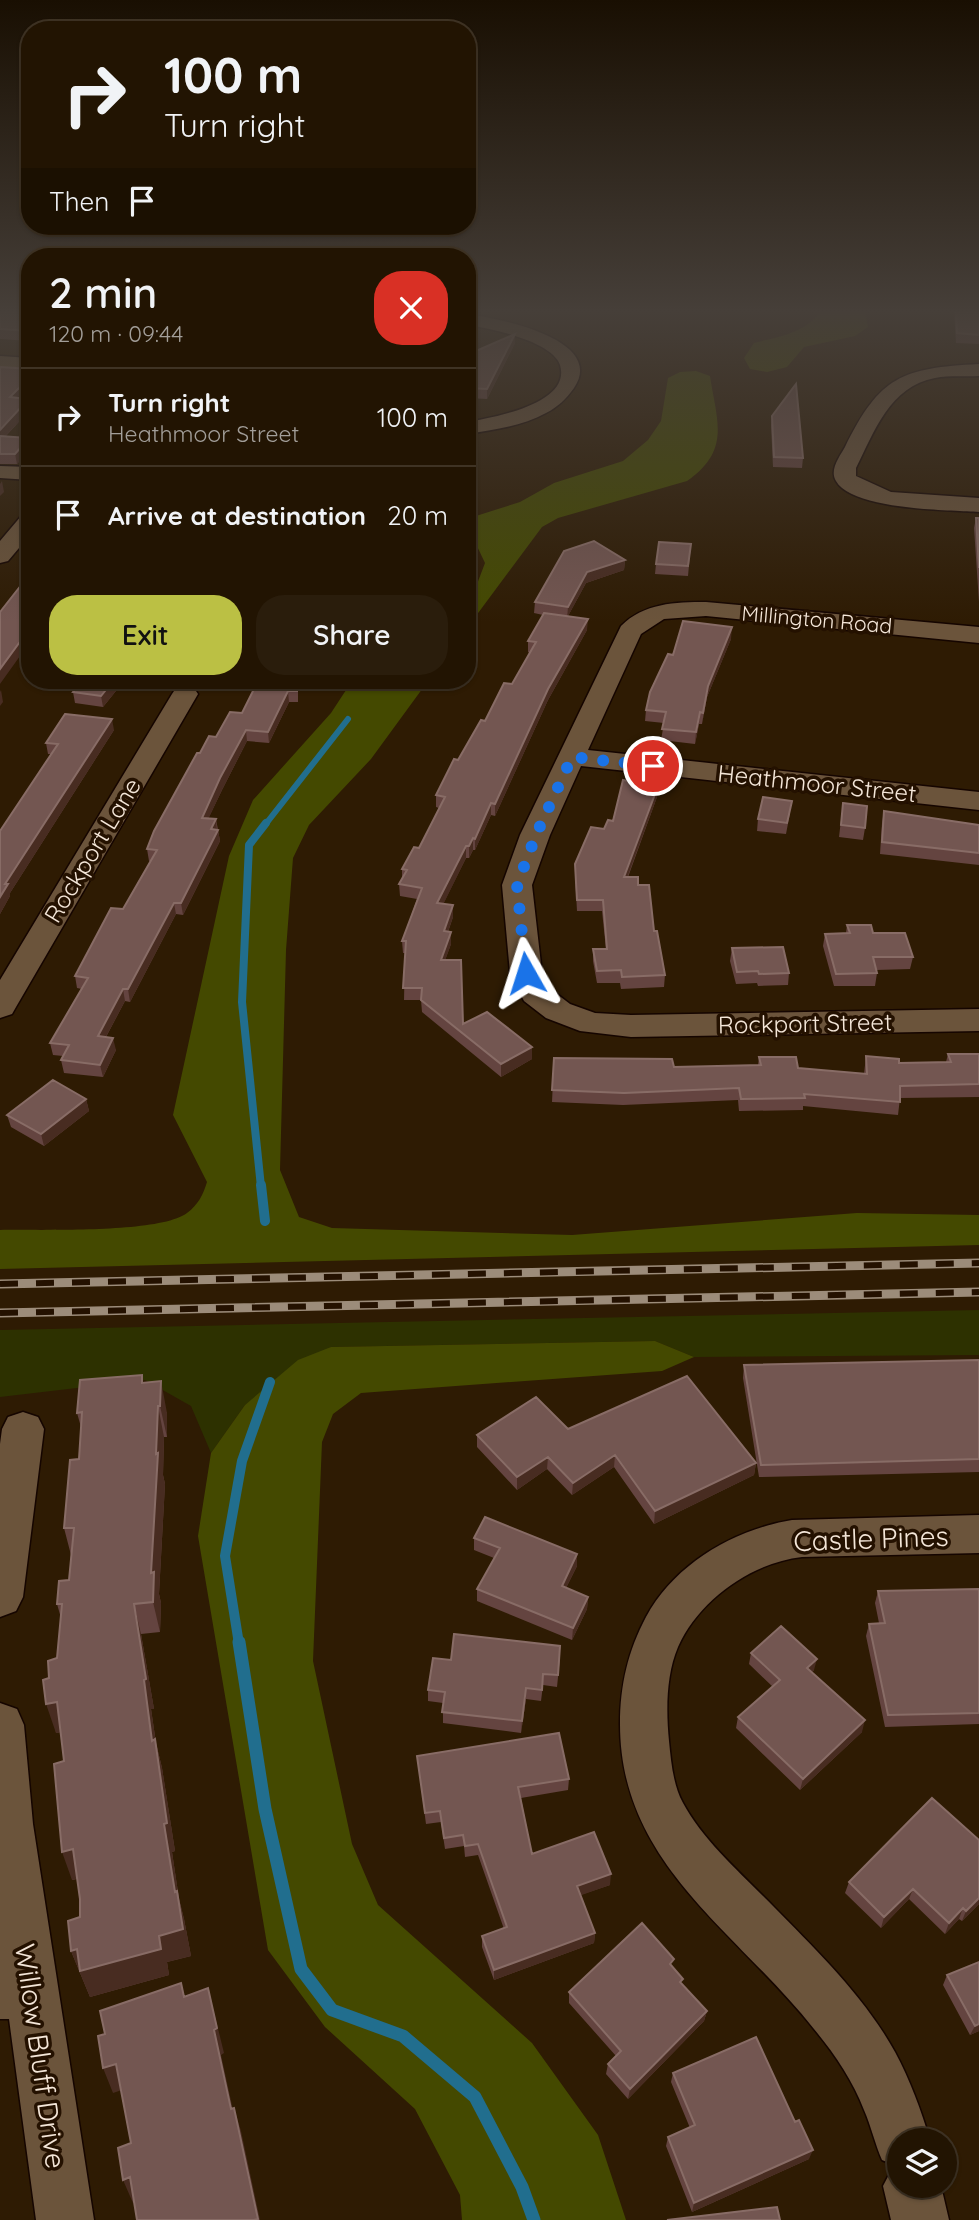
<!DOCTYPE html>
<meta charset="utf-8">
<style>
body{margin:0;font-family:Quicksand,sans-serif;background:#2a1d0c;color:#f1f3f6;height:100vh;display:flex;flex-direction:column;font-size:26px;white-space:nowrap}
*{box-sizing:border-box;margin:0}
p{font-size:23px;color:#a29e99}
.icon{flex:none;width:38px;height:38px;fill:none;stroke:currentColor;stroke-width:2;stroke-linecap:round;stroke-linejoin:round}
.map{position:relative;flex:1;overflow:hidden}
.details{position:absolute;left:21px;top:248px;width:455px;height:441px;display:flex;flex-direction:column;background:#221402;border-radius:28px;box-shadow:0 2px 5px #0004,0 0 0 2px #3f3324}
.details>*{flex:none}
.banner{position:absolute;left:21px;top:21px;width:455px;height:214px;border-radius:28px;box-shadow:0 2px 5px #0004,0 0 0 2px #3f3324;background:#221402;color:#f1f3f6;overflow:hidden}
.fabs{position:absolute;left:887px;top:2128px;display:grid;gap:14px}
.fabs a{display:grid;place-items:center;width:70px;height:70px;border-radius:50%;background:#221402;box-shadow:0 2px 5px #0004,0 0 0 2px #3f3324;font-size:35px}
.pin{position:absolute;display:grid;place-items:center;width:60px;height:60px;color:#fff;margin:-30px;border:4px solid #fff;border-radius:50%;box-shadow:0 2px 7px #0007}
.me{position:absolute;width:77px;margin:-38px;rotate:354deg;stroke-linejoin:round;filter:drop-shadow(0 0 5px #0008)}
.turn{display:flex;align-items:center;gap:24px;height:147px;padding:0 28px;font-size:32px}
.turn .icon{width:91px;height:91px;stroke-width:2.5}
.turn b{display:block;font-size:49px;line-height:60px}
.then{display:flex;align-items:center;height:66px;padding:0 28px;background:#0003;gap:14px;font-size:26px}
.round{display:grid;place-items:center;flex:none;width:74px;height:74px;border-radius:28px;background:#2a1d0c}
.head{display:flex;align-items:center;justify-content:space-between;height:119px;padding:0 28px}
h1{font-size:42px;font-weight:600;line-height:52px}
.button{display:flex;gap:14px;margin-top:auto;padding:14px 28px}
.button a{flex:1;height:80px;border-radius:28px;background:#bbc044;color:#111;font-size:28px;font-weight:600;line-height:80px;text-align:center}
.button a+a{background:#2a1d0c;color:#f1f3f6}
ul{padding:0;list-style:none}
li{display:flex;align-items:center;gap:21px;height:98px;padding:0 28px;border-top:2px solid #3f3324}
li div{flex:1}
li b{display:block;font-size:26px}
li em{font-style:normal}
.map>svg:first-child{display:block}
</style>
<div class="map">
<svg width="979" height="2220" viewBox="0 0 979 2220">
<rect width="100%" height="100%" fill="#2e1b03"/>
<path fill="#2d3100" d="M979,1310V1355L694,1357L655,1341L331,1347L245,1405L211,1453L191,1406L145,1380L0,1397V1330Z"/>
<path fill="#444900" d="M821,311H865L868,327L855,336L804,347L787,367L767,372L750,369L744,358L754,343C780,336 804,334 821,311Z
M696,371L710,376C717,422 731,450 687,481L558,518L542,527L467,628V596L474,592L485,563L467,525L476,516L520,502L554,483L623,461L648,440L661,421L668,378L680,372Z
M346,681H428L371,759L309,825L293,858L286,950L280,1170L299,1217L332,1228L572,1235L857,1213L979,1215V1245L0,1269V1230C39,1229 159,1234 187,1213C198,1205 203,1195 207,1182L173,1115L229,856L253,800L331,713L348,687Z
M655,1341L694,1357L662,1371L361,1393L333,1414L322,1442L313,1661L352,1844L378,1905L532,2043L598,2135L626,2220H462L460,2195L415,2109L325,2027L268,1950L198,1536L211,1453L245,1405L298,1360L331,1347Z"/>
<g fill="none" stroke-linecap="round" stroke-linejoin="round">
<path stroke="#216e8e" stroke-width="6" d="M265,825L348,719"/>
<path stroke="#216e8e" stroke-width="8" d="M261,1187L242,1002L249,845L266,823"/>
<path stroke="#216e8e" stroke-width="10" d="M261,1185L265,1221
M239,1644L225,1556L242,1461L270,1382"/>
<path stroke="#216e8e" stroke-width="13" d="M239,1642L265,1809L301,1969L332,2010L403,2036L475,2097L522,2187L534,2220"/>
<g stroke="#150500" stroke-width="3">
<path id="minor" d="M467,314C497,318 607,339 574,388C566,399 558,407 546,413C522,426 494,430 467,434V422C491,418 572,404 560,365C552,341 489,328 467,325Z
M0,356L30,358V370L0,368Z
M979,364V376C965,377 950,375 935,378C890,386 874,432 856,468V476L891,492L979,498V512C949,510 852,510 836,481C829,470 840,456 845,447C880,376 902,368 979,364Z
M0,466L30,467V480L0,478Z
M30,513V535L8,561L0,563V541L22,515Z
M706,602L979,627V643L706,616L664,619L641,634L588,750L979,792V810L581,766L550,835L532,885L542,973L549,988L570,1004L595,1013L631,1015L979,1009V1031L631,1037L580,1031L546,1018L524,1001L510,973L502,885L520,835L621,626C644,603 675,602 706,602Z
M185,686L194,688L198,694L16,1007L12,1014L0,1018V980L172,694L176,688Z
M23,1412L38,1417L44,1429L23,1597L16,1611L0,1617V1444L2,1429L8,1417Z
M979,1515V1553L802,1557C751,1563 699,1600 678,1647C666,1675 666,1711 669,1741C671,1761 673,1785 683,1803C704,1842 742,1874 773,1906C817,1951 864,1996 895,2052C910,2080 921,2110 930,2140H900V2186H941L949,2220H891L883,2186L894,2165L882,2160C875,2144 871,2126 864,2110C853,2081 834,2053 814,2029C736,1930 620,1864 620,1724C620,1685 628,1651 646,1617C675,1564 733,1530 792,1520Z
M0,1703L17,1709L24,1725L33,1824L94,2220H36L9,2019H0Z"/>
</g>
<use href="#minor" fill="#6b543b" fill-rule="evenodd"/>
<g stroke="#9c8c7a" stroke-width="9">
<path id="rail" d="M0,1284L979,1263
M0,1313L979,1292"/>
</g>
<use href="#rail" stroke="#241100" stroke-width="6" stroke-dasharray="18" stroke-linecap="butt"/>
</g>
<path fill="#644440" d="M0,311H30V341L0,339Z
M954,311H979V344L956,343Z
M515,343L487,399L467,398V355Z
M0,367L30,388L20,398L27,399L28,408L26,411V414L5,437L29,438L30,449L17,464H0Z
M772,416L803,458L802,468L773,467L771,426Z
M976,518H979V602L974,528Z
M691,544L688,576L655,574L656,564Z
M625,560L624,570L586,583L568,616L587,630L548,700L495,816L491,815L475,850H473L469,858H466L443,904L453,917L448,932L451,944L445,960L463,1024L532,1059L501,1077L422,1012L421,1000H404L405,953H403L402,941L417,899L400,896L399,884L402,879V869L419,848L439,808L436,807V795L485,721L512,684L530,653L528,652V641L543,615L534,613L535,602Z
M731,639L707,697L702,724H699L695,744L661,740L664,723L645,721L646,710L673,655Z
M124,681L103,707L75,703L73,692Z
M298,681V702H289L269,743L247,741L222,790L208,819H216L220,841L183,915L176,914L130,1002L125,1001L106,1037L116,1050L103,1077L64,1073L61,1060L63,1056L53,1055L50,1043L82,989L77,988L75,976L123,909L150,861H149L147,849L200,753L242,713Z
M114,730L10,893V896L0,914V831L51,754H48L46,743Z
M658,786L657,797L628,877L638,885L654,931L665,975L664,987L621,989L620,983H597L593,961V949H606L602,911H577L575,876V864L604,829Z
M843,803L865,828L863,840L839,837Z
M884,811L979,825V865L880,854L882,823Z
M790,813L786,834L757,831L758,819Z
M847,925L873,933L913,957L910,969L876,970L877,973L875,986H834L823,946L825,934L846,933Z
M732,948L789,973L788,985L758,986L757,983L736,984L730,961Z
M948,1054H979V1097L900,1098L898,1115L803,1106V1110L739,1111L738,1100L623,1105L552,1102L554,1058L674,1067L758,1065L759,1057L798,1068L864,1074L866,1056L899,1063L946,1062Z
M86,1099L89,1111L44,1146L11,1127L7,1115Z
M979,1360V1472L759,1477L743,1378L744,1365Z
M144,1383L167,1413V1437H164L163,1475L165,1484L159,1594L161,1603L160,1632L141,1634L154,1709H151L156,1743L162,1768L175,1851L172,1852L179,1899L184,1919L191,1956L167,1962L169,1975L90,1997L71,1951L80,1917V1899L77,1879L72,1880L64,1761L61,1732L56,1733L49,1678L57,1658L61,1618L57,1604L69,1580L71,1555L64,1528L79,1459L81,1427L77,1413Z
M568,1429L756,1463L754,1475L654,1524L614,1467L572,1495L547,1469L517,1490L477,1447V1435Z
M474,1538L577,1566L566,1588L588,1597L587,1609L572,1640L477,1601V1589L494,1558L474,1550Z
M979,1589V1724L885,1727L866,1636L869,1624L879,1623L875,1603L878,1591Z
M751,1653L814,1670L812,1672L862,1732L800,1790L736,1728L738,1717L773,1687L749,1664Z
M560,1658L557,1687L543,1685L541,1701L526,1699L521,1733L443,1723V1703L428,1701V1690L451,1660Z
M417,1756L569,1779L568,1790L521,1798L532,1854L610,1885L580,1895L595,1933L594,1943L494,1980L482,1947V1936L504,1929L478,1855L465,1857L464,1846L445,1849L441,1822L426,1824Z
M979,1840V1904L962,1921L959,1919L945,1934L909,1899L881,1928L845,1893L849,1882Z
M673,1967L682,1985L707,2011L704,2021L628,2099L606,2074L608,2064L616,2056L569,2003V1992Z
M947,1975L979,2031L970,2035L943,1985Z
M673,2073L809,2159L692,2212L666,2146L668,2137L690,2128L671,2082Z"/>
<path fill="#482c21" d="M515,334V343L487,399V389Z
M30,377V388L11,407L10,397Z
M27,399L28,408L26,411V414L0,442V430Z
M29,438L30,449L17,464L15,454Z
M2,481L4,492L0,496V484Z
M625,560L624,570L586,583L567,618L568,607L587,572Z
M588,619L587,630L548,700L495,816V804L548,689Z
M732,627L731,639L707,697L702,724L708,686Z
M30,628V642L0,684V669Z
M113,681H124L103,707L101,696Z
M1,690L3,702L0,706V692Z
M288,691L289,702L269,743L268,732Z
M700,712L699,724L695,744L696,732Z
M112,719L114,730L10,893V896L0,914V897L5,884Z
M246,730L247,741L222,790L203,830L202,818L220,778Z
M658,786L657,797L623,889L624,877Z
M491,803V815L475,850V839Z
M216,819L217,831L211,829Z
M218,830L220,841L183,915L181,903Z
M473,838V850L469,858V846Z
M466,846V858L438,915L437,903Z
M174,903L176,914L130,1002L128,989Z
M453,905V917L444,943V931Z
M451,932V944L441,972V960Z
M123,989L125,1001L100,1048L98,1036Z
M113,1038L116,1050L103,1077L100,1065Z
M532,1047V1059L501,1077V1064Z
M86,1099L89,1111L44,1146L41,1134Z
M161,1381L167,1413V1437L160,1406Z
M158,1406L164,1437L163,1475L165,1484L159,1594L161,1603L160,1632L153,1602L151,1573Z
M615,1455L614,1467L572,1495L573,1483Z
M548,1457L547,1469L517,1490V1477Z
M756,1463L754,1475L654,1524L655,1511Z
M577,1554V1566L561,1598L562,1586Z
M588,1597L587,1609L572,1640L573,1628Z
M134,1604L141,1634L154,1709H151L156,1743L162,1768L175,1851L172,1852L179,1899L184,1919L191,1956L167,1962L169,1975L90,1997L71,1951L159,1936L175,1892L152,1741Z
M817,1659L814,1670L804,1679L807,1668Z
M526,1688V1699L521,1733L522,1721Z
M57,1702L66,1731L56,1733L46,1704Z
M865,1720L862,1732L800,1790L803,1779Z
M73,1849L83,1877L72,1880L62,1852Z
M611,1874L610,1885L576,1897L577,1886Z
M913,1889L909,1899L881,1928L884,1917Z
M979,1898V1904L962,1921L966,1911Z
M963,1908L959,1919L945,1934L949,1923Z
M595,1933L594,1943L494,1980V1970Z
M208,1988L224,2053L221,2055L238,2133L231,2109L214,2030Z
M707,2011L704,2021L628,2099L630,2089Z
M979,2024V2031L970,2035L975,2026Z
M116,2064L125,2089L113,2093L103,2068Z
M234,2108L241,2131L260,2220H254Z
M813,2150L809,2159L692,2212L694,2203Z
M130,2177L139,2200L133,2203L123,2180Z"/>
<path fill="#735651" stroke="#886c66" stroke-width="2" d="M0,311H30V331L0,329Z
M956,311H979V335L957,333Z
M515,334L487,389L467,388V355Z
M0,367L30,369V377L10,397L27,399L21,404H24L0,430Z
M796,384L803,458L774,457L772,416Z
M0,436L29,438L15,454H0Z
M976,518H979V568Z
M594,541L625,560L587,572L568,607L535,602L564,551Z
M659,542L691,544L688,566L656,564Z
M30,574V628L0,669V612Z
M544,613L588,619L548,689L495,804L491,803L475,839L473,838L469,846H466L437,903L453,905L444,931L451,932L441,960H461L463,1024L487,1012L532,1047L501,1064L421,1000L422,988H403L406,941H402L422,888L399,884L407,870L402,869L414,847L419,848L445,797L436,795L454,759L458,760L481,720L485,721L504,683L512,684L536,642L528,641Z
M683,621L732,627L708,686L703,713L700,712L696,732L662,729L666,712L646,710L650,692L668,654L673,655Z
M82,681H113L101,696L73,692Z
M257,681H297V691H288L268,732L246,730L220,778L202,818L216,819L211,829L218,830L181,903H174L128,989H123L98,1036L113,1038L100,1065L61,1060L69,1045L50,1043L88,978L75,976L111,908L123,909L157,850L147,849L154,831L197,753H200L209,736L216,737L230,712L242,713L257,683Z
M65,714L112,719L5,884H8L0,897V831L58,744L46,743Z
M623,780L658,786L624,877H638V885H649L654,931H657L665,975L622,977L621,970L597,971L593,949H607L603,900H577L575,864L591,827L604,829L608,820L613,821Z
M763,797L792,801L787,823L758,819Z
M843,803L867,806L865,828L841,825Z
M884,811L979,825V853L882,842Z
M847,925H871L873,933H905L913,957H873L877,973L836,974L825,934L850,933Z
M783,947L789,973L759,974L758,971L737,972L732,948Z
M948,1054H979V1084L900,1086V1102L804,1094L805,1098L741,1099L739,1088L624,1093L552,1090L554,1058L672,1059L674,1067L761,1065L759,1057H796L798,1068L867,1074L866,1056L899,1059V1063L951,1062Z
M53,1080L86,1099L41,1134L7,1115Z
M979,1360V1459L761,1465L744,1365Z
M142,1375V1383L161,1381L160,1406H158L156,1454L158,1453L151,1573L154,1572L153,1602L134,1604L146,1679L144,1680L152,1741L155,1739L167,1823L164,1824L175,1892L177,1891L183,1929L159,1936L161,1949L80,1971L77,1949L71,1951L68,1921L80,1917V1899L73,1849L62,1852L54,1764L64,1761L57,1702L46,1704L43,1680L49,1678L48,1661L57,1658L62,1604H57L59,1581L69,1580L74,1528H64L70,1460L79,1459L82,1412L77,1413L80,1380Z
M687,1376L756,1463L655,1511L615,1455L573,1483L548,1457L517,1477L477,1435L536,1397L568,1429Z
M485,1517L577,1554L562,1586L588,1597L573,1628L477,1589L500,1548L474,1538Z
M979,1589V1713L888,1715L869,1624L885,1623L878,1591Z
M781,1626L817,1659L807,1668L865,1720L803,1779L738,1717L780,1680L751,1653Z
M454,1634L560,1646L558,1675L543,1674L542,1690L526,1688L522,1721L442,1712L445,1692L428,1690L433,1658L451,1660Z
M559,1733L569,1779L518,1787L532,1854L594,1832L611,1874L577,1886L595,1933L494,1970L482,1936L507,1927L478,1844L465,1846L463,1835L444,1838L440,1811L425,1813L417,1756Z
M932,1798L979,1840V1898L966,1911L963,1908L949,1923L913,1889L884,1917L849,1882Z
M642,1923L674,1959L670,1964L683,1979L680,1982L707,2011L630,2089L608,2064L621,2051L569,1992Z
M979,1962V2024L975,2026L947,1975Z
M181,1983L184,1997L208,1988L217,2028L214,2030L231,2109L234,2108L258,2219L254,2220H137L130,2177L123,2180L118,2148L131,2143L116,2064L103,2068L98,2036L105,2034L100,2011Z
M756,2037L795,2122L799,2120L813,2150L694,2203L668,2137L695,2125L673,2073Z
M777,2207L780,2220H667Z"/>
<linearGradient id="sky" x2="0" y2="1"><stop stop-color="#190f02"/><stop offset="0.5" stop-color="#463f39"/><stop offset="1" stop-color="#463f39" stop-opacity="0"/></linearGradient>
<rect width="979" height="622" fill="url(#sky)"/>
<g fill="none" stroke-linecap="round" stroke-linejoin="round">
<path stroke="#1a73e8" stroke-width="12" stroke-dasharray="0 21.6" d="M526,973L517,885L536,835L572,757L653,766"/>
</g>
<g text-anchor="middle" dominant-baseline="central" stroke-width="7" stroke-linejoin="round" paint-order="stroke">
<g font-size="21" fill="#f4e6d8" stroke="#241100">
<text transform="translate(817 619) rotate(5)">Millington Road</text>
</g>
<g font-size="24" fill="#f4e6d8" stroke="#241100">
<text transform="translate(817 783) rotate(6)">Heathmoor Street</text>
<text transform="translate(92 850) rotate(-59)">Rockport Lane</text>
<text transform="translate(805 1023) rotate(-1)">Rockport Street</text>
</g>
<g font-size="28" fill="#f4e6d8" stroke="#241100">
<text transform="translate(871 1538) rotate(-2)">Castle Pines</text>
<text transform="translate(41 2056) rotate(82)">Willow Bluff Drive</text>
</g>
</g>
</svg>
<div class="fabs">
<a><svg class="icon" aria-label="layers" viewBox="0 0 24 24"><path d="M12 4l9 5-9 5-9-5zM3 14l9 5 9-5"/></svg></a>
</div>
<div class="pin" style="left:653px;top:766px;background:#d93025"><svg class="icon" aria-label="arrive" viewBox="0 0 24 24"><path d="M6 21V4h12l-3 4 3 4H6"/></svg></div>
<svg class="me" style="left:526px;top:973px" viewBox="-20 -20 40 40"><path d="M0-17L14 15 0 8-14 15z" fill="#1a73e8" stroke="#fff" stroke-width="4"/></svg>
<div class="banner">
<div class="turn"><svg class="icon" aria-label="right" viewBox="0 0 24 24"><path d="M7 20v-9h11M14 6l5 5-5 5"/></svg><div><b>100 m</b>Turn right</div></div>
<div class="then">Then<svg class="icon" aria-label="arrive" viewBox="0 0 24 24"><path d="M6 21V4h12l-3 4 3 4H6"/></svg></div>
</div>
<section class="details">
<div class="head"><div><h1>2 min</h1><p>120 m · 09:44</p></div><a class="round" style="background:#d93025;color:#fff"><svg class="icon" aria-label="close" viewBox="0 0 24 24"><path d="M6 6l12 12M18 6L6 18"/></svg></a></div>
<ul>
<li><svg class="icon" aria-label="right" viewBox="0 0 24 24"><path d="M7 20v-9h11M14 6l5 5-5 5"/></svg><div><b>Turn right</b><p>Heathmoor Street</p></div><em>100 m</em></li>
<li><svg class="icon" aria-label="arrive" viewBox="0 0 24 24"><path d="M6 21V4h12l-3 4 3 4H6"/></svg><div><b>Arrive at destination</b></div><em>20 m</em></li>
</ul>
<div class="button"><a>Exit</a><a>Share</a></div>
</section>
</div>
